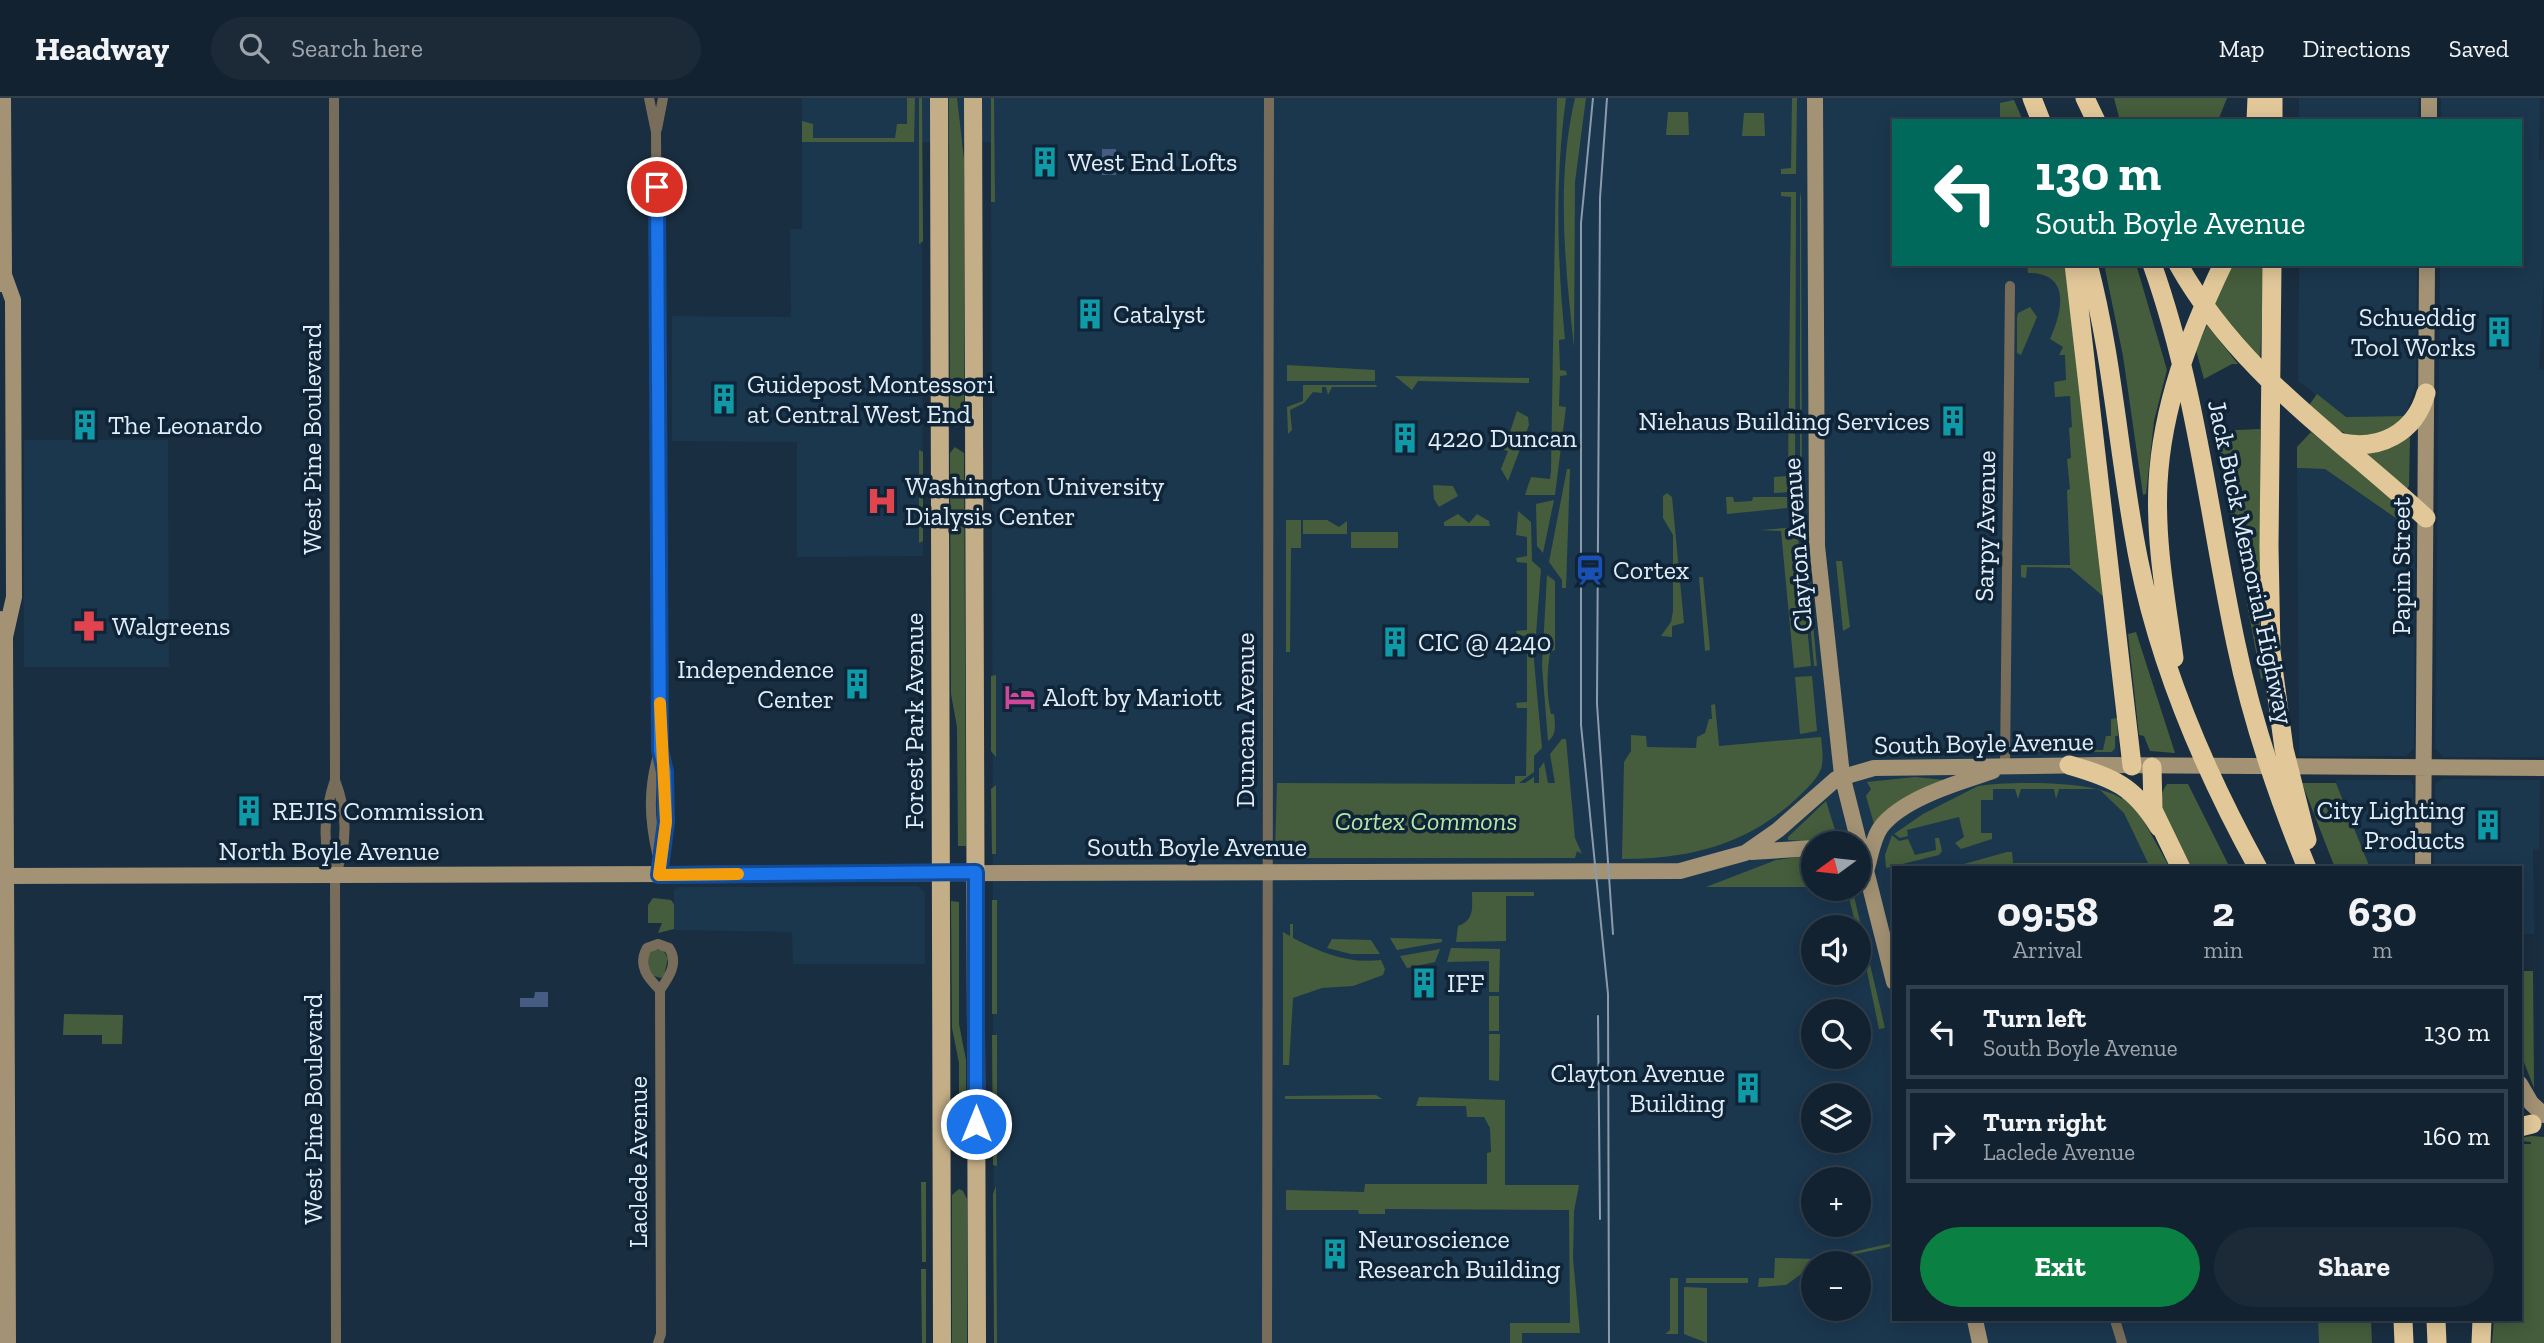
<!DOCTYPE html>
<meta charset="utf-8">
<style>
body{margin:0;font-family:"Zilla Slab",serif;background:#1c2a38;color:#f1f3f6;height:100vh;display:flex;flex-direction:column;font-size:26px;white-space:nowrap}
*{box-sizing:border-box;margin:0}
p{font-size:23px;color:#9da4ab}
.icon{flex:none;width:38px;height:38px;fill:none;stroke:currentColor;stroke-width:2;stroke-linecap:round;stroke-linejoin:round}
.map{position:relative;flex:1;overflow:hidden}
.panel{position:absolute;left:1892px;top:768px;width:630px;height:455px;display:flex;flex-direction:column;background:#132230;border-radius:0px;box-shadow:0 4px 18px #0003,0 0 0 2px #323f4c}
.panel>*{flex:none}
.banner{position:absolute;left:1892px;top:21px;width:630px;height:147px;border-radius:0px;box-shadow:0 4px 18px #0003,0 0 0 2px #323f4c;background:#00695c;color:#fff;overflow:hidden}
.needle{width:46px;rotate:255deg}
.fabs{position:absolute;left:1801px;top:733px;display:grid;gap:14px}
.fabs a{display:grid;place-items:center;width:70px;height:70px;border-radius:50%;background:#132230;box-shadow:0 4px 18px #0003,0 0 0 2px #323f4c;font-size:35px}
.pin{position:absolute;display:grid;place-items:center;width:60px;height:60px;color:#fff;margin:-30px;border:4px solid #fff;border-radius:50%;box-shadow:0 2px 7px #0007}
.me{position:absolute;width:77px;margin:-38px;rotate:0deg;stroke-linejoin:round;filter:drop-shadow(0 0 5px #0008)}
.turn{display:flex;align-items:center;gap:24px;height:147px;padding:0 28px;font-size:32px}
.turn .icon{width:91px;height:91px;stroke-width:2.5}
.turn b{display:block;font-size:49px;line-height:60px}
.eta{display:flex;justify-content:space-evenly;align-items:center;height:119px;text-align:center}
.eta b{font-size:42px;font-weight:700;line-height:49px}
.primary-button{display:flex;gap:14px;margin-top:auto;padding:14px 28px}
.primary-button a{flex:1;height:80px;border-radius:42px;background:#0b8043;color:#fff;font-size:28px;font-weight:700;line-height:80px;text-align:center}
.primary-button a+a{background:#1c2a38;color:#f1f3f6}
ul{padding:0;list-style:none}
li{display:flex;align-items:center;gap:21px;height:94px;margin:0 14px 10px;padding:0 14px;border:4px solid #323f4c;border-radius:0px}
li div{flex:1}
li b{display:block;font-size:26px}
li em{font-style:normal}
header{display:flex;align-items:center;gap:42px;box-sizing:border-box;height:98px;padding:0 35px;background:#132230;border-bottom:2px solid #323f4c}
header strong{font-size:33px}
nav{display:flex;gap:38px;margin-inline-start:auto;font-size:24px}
.search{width:490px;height:63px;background:#1c2a38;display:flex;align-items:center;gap:18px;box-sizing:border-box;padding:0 24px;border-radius:38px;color:#9da4ab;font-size:26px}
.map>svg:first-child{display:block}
</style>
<header>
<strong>Headway</strong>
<div class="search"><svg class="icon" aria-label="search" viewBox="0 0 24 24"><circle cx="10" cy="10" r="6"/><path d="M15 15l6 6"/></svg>Search here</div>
<nav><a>Map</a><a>Directions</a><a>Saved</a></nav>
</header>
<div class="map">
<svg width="2544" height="1245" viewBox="0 0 2544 1245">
<rect width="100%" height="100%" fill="#192e40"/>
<path fill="#1b374e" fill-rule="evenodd" d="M802,0H2013L2023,23H1894V166H2065L2101,469L2123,696L2156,770H1894V1222H2334L2331,1245H994L991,44H922L923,458L797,459V344L672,343V218L791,219L790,131H802ZM1813,746H1858V791H1813ZM1813,830H1858V875H1813ZM1813,914H1858V959H1813ZM1813,998H1858V1043H1813ZM1813,1082H1858V1127H1813ZM1813,1166H1858V1211H1813Z
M2299,0H2418V23H2299Z
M2441,0H2540L2539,61L2544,62V179L2539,271L2544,272V659H2443L2435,650L2440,166H2520V23H2441Z
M2299,166H2417L2416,286L2405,318L2346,319L2298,283Z
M24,342H168L169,569H24Z
M2297,370L2325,371L2415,434L2414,650L2406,658H2299Z
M2443,681L2540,682L2539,751L2533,752L2534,836H2520V770H2434L2435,686Z
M2335,682H2410L2413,687V770H2370Z
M918,788L925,795V866H793L792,834L674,832V792L678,789Z"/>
<path fill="#455d3c" d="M907,0H915L914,44H802V23L813,26V40H895L897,26H907Z
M919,0H922L923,143L919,146Z
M949,0H957L964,61V323L963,327L955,329L950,322Z
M991,0H994L995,104H991Z
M1557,0H1566C1555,81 1557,160 1565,241L1559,242L1560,272L1566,273L1567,277L1560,278L1559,308L1566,309L1555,397H1525L1531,379L1550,381L1551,373Z
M1575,0H1586L1575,84L1574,249C1565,167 1556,81 1575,0Z
M1792,0H1797L1796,76H1781V71L1791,70Z
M2114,0H2227L2219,20L2237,23H2120Z
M2014,2L2023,23H2000V5Z
M1668,14H1688L1689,37H1666Z
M1744,15H1764L1765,38H1742Z
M1781,94H1796V99L1795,388L1790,394L1774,395V379L1788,378L1791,99L1781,98Z
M1801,94L1802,407L1800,410V100Z
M2027,166H2065L2104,499L2070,470L2027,469L2026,480L2021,479V467H2070L2067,392L2070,391L2067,361L2071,360L2069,330L2072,329L2070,298L2055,299L2054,284L2066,282L2065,257H2059L2063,249L2050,241C2062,214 2072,175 2028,175Z
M2104,166H2136L2167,272L2154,323L2146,396L2143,397L2123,258Z
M2231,166H2264L2260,264L2213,206Z
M2030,209L2037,219L2021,257L2017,255V220L2018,215Z
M2207,227L2238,266H2232L2204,281L2196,252Z
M1287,267L1375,272V283H1287Z
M1395,278L1529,280V285L1418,283L1412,292Z
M1303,287H1376L1377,289H1332L1328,297L1326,289H1322V295L1313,294L1304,305L1290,312L1292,332L1288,336L1287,309L1303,303Z
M2317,296L2346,319L2405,318C2365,354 2343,338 2307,310Z
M1517,313L1528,319L1529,327L1508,383L1501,371L1508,353L1504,352Z
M2260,331V531L2264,580L2261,581L2215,333Z
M2311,334L2409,413L2410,430L2325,371L2297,370V349Z
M2410,339L2409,388L2407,391L2362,355Z
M955,349L964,355L966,748H958L957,629L951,596L950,355Z
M919,352L923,354V443L919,445Z
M1567,371H1570L1566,490H1562V482L1549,464Z
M1433,387L1453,388L1458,398L1439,409L1434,401Z
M1667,395L1672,399L1684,525L1672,528V539L1661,538L1671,524L1673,513V437L1663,420V398Z
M1726,399H1733L1734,404L1752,403L1753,399H1787V410L1727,416Z
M1554,402L1543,455L1537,448L1536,406Z
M1518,413L1531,424L1532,463L1541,471L1534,563L1542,650L1534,658V674L1519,685H1525L1534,679V685H1539V671L1544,664L1548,685H1555L1550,656L1562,641H1566L1575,740L1582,756L1577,753L1575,760H1278L1275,753L1277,685L1515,686V678H1526L1527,610H1517L1516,605L1527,604V538L1517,537L1516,533L1527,532V465L1517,464L1516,460L1527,458V439L1516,437Z
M1458,416L1469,425L1477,416L1489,423L1490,428H1444V424Z
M1286,422H1301V450H1291L1290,554H1286Z
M1303,422H1327L1339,429L1347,423V436H1303Z
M1801,428L1804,431L1817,568H1814Z
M1797,429L1811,568L1794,570L1781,433L1760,432Z
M1351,434H1398V450H1351Z
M1836,463H1842L1850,529L1843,533Z
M1547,477L1555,483V552L1550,554C1547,575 1546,595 1551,616H1554C1555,626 1557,637 1548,643L1542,568Z
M1699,479H1703L1710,552L1705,553Z
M2136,534L2175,655L2150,653L2144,638L2139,637L2128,536Z
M996,577V659L991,653V578Z
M1812,578L1817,633L1800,636L1795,579Z
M1715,606L1719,648L1821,639C1822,649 1824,662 1821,671C1816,683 1805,692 1797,700C1747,747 1689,761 1622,761L1624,664L1631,653V637L1646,638L1647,649L1696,650L1697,639L1705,635L1709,621H1712L1711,607Z
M2117,620L2118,638H2115V650L2112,654H2019V639L2022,640L2023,651L2103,652L2106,638H2111V621Z
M1915,679L1945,682L1874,726L1866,698L1871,691L1867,684Z
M2302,685H2336L2370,770H2335Z
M2167,686H2188L2230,770H2189C2177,747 2148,711 2167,686Z
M996,687V756H992L991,691Z
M1978,688C2009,683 2098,682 2122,701L2124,697L2136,709L2170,770H1962L1964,766L2007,754H2012L2013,765H2148L2124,715L2099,691H2059L2056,701L2054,691H2021L2018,701L2015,691H1993V702H1981V735H1992V741L1961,751L1955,745L1964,739L1959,719L1907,732L1908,738L1900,740L1894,736L1923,716Z
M1826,703L1839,745L1788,742V739Z
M1892,737L1899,743L1908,741L1915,757L1936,752L1935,740H1939L1942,753L1939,757L1886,770L1885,757Z
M1798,759L1813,760V789H1706L1776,762Z
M1472,794H1534V798H1506V843L1456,844L1458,828C1475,822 1472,809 1472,794Z
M1854,798L1885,930L1879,931L1858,830L1856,829L1849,799Z
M653,800L671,802L674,806V831L658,835L662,825H648V807Z
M992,802H997V916H992Z
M951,803L959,804V926L966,962V1032L962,1036L959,1032V965L952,930Z
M1290,826H1293V840C1322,855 1348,866 1381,862L1385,871L1383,877L1353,888L1322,890L1293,900L1289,967H1283V834L1290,838Z
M1390,840L1442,841V844L1397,852Z
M1332,841L1371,842L1380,856H1351L1327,850Z
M1451,850L1500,851L1499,894H1489V863L1447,864Z
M1440,851L1435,864L1407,870L1400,858Z
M652,852H663L668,860L664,878L661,880L654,878L648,869V858Z
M2520,873H2533L2534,990L2520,954Z
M1489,898H1499V933H1489Z
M64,916L123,917L122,946H102V937H63Z
M1489,936H1500L1499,983L1489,982Z
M992,937H997V1068L993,1067Z
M1376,997L1382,1001H1285V998Z
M1419,999L1505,1002V1087H1579L1574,1113L1573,1161L1580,1235H1522V1245H1510V1225H1570L1569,1112L1385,1111V1116H1359L1358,1112H1286V1092L1364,1094L1365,1086H1487V1055L1491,1054L1490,1030L1484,1019H1467L1466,1008H1416Z
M2531,1038L2544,1039V1245H2492L2494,1222H2520V1046H2531V1044L2520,1043V1040Z
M921,1084H926V1164H922Z
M996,1088L997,1245H994L993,1096Z
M959,1091L963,1093L967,1101V1245H952V1097Z
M1893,1145V1148L1818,1164L1786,1187L1758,1189L1759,1180H1774L1775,1160L1820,1161Z
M921,1171H926V1245H922Z
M1670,1180H1678V1236H1665L1670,1232Z
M1686,1180H1748V1185H1686Z
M1684,1189L1707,1190V1245L1684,1236Z
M2318,1222H2371L2372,1245H2319Z"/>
<path fill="#465c82" d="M1102,51H1116V77H1102Z
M535,894H548V909H520V900H534Z"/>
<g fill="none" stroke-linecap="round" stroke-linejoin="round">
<path stroke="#786d5b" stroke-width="10" d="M334,0L335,682C325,711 320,749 335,777
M649,0L656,34L660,652C668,689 667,724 659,761
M657,31L663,0
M2005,669L2010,188
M335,682C347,713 348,746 335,777L336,1245
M657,755C649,720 648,689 659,654
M2115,1222L2122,1245
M658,1245L661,1236L660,892C669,879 679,865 669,850L658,846L647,850C637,868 648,880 660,892
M1267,1245L1269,0"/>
<path stroke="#a39274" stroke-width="16" d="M1815,0L1817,448L1842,677L1894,884
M2429,23V0
M4,177L13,202L14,499L5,539
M0,186L4,177L3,0
M0,521L5,539L8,1245
M1751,754L1813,750
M1867,770C1871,756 1873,740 1881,729C1903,700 1960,684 1993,673
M2423,770L2427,166
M0,778L1680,773L1745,755L1778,732L1836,681L1874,670L2101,667L2544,670
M2520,986L2531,1005L2544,1017
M1975,1222L1980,1245"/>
<path stroke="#c4ae87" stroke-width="18" d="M939,0L942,1245
M973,0L977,1245"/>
<path stroke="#e2c899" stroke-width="19" d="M2032,0L2041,23
M2085,0L2096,23
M2256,23L2257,0
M2273,23V0
M2074,166L2132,668
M2088,166C2114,264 2119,366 2139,464C2161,572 2205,674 2258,770
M2152,166C2196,289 2209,419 2236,546C2252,623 2277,697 2307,770
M2178,166C2240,276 2336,337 2426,420
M2272,166L2269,448L2271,554L2284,651L2307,742
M2338,344C2379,354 2415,335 2426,295
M2174,560C2166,502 2155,444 2158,385C2162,308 2190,235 2223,166
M2069,667C2114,680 2134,688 2159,729
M2152,669L2153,712L2181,770
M2520,1029L2532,1026
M2403,1222L2404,1245
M2436,1222L2437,1245
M2481,1245L2482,1222"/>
<path stroke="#8b9bab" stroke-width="2" d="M1593,0L1581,125V627L1608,896L1609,1245
M1607,0L1600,100L1597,606L1613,836
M1598,918L1600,1121"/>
</g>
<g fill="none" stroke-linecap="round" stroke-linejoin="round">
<g stroke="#114b97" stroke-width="18">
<path id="route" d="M657,89L660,652L665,674L666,724L659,777L976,774V1026"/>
</g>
<use href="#route" stroke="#1a73e8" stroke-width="12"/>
<path stroke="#f59e0b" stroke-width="12" d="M660,605L666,724L659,777L738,776"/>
</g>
<defs>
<g id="building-bare" transform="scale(2.415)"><path d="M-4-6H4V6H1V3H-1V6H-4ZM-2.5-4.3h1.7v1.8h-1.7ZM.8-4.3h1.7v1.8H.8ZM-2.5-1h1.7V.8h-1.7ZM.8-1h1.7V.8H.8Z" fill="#0f9aa8" stroke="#0f2436" stroke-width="2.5" paint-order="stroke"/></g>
<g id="hospital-bare" transform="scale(2.415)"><path d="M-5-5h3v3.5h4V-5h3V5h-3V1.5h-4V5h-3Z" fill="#e0444e" stroke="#0f2436" stroke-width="2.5" paint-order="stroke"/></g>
<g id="station-bare" transform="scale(2.415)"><path d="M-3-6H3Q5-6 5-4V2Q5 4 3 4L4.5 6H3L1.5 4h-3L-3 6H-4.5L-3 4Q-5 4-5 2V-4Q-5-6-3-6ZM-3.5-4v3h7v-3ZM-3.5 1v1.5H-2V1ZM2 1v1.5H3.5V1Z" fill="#1a4fb4" stroke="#0f2436" stroke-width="2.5" paint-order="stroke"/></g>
<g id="pharmacy-bare" transform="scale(2.415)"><path d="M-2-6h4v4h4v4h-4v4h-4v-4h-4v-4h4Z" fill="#e0444e" stroke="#0f2436" stroke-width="2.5" paint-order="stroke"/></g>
<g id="hotel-bare" transform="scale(2.415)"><path d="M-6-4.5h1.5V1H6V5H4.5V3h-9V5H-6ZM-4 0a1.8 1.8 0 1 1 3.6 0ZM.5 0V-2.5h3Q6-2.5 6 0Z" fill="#d1479c" stroke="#0f2436" stroke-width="2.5" paint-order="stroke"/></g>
</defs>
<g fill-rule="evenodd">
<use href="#building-bare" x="1045" y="64"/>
<use href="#building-bare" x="1090" y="216"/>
<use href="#building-bare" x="2499" y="234"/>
<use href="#building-bare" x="724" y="301"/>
<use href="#building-bare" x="1953" y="323"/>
<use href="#building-bare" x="85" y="327"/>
<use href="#building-bare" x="1405" y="340"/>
<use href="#hospital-bare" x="882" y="403"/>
<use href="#station-bare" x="1590" y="472"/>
<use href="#pharmacy-bare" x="89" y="528"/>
<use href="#building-bare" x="1395" y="544"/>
<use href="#building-bare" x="857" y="586"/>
<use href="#hotel-bare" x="1020" y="599"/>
<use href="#building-bare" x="249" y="713"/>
<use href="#building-bare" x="2488" y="727"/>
<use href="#building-bare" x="1424" y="885"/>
<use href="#building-bare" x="1748" y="990"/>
<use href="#building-bare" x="1335" y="1156"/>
</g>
<g text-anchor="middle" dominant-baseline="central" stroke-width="7" stroke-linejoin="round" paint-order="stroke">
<g font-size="26" fill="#e0edfa" stroke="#0f2436" text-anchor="start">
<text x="1068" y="64">West End Lofts</text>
<text x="1113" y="216">Catalyst</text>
<text x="2476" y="219" text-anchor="end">Schueddig<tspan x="2476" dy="30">Tool Works</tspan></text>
<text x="747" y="286">Guidepost Montessori<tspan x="747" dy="30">at Central West End</tspan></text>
<text x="1930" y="323" text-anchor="end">Niehaus Building Services</text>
<text x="108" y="327">The Leonardo</text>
<text x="1428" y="340">4220 Duncan</text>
<text x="905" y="388">Washington University<tspan x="905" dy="30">Dialysis Center</tspan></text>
<text x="1613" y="472">Cortex</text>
<text x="112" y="528">Walgreens</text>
<text x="1418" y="544">CIC @ 4240</text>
<text x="834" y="571" text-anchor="end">Independence<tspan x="834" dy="30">Center</tspan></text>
<text x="1043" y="599">Aloft by Mariott</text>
<text x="2465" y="712" text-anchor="end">City Lighting<tspan x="2465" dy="30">Products</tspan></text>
<text x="272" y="713">REJIS Commission</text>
<text x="1447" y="885">IFF</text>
<text x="1725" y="975" text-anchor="end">Clayton Avenue<tspan x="1725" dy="30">Building</tspan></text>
<text x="1358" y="1141">Neuroscience<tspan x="1358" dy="30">Research Building</tspan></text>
</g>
<g font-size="26" fill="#e0edfa" stroke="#0f2436">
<text transform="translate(312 341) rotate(-90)">West Pine Boulevard</text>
<text transform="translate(1985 428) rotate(-89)">Sarpy Avenue</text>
<text transform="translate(1797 447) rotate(-94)">Clayton Avenue</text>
<text transform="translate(2251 464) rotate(78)">Jack Buck Memorial Highway</text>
<text transform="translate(2401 468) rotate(-90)">Papin Street</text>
<text transform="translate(1245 622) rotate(-90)">Duncan Avenue</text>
<text transform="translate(914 623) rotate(-90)">Forest Park Avenue</text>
<text transform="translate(1984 645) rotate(-1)">South Boyle Avenue</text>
<text x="1197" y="749">South Boyle Avenue</text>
<text x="329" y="753">North Boyle Avenue</text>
<text transform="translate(313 1011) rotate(-90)">West Pine Boulevard</text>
<text transform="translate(638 1064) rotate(-90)">Laclede Avenue</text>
</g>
<g font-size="26" font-style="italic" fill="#b6e6a6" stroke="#0f2436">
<text x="1426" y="723">Cortex Commons</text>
</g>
</g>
</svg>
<div class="fabs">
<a><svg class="needle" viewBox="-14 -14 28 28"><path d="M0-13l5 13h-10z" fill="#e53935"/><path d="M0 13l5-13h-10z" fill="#9da4ab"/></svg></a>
<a><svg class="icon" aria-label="sound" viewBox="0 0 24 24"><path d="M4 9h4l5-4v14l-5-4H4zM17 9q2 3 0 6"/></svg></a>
<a><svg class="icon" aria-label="search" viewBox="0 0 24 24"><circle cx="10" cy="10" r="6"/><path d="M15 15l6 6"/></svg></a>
<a><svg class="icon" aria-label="layers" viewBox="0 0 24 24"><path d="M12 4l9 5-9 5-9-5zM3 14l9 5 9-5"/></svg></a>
<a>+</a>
<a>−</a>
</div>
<div class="pin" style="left:657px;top:89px;background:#d93025"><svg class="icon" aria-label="arrive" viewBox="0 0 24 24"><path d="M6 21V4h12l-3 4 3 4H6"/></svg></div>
<svg class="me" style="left:976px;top:1026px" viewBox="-20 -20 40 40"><circle r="17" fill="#1a73e8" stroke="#fff" stroke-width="3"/><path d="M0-11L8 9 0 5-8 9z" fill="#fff"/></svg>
<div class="banner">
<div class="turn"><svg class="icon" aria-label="left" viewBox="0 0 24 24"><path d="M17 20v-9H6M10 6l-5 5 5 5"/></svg><div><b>130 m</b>South Boyle Avenue</div></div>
</div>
<section class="panel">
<div class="eta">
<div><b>09:58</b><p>Arrival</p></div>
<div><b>2</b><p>min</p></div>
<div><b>630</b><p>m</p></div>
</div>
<ul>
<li><svg class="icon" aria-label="left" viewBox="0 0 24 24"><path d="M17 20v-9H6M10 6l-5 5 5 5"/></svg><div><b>Turn left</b><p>South Boyle Avenue</p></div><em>130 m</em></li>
<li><svg class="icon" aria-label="right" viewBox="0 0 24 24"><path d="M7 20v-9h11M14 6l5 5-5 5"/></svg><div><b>Turn right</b><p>Laclede Avenue</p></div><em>160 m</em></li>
</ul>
<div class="primary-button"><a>Exit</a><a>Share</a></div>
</section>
</div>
